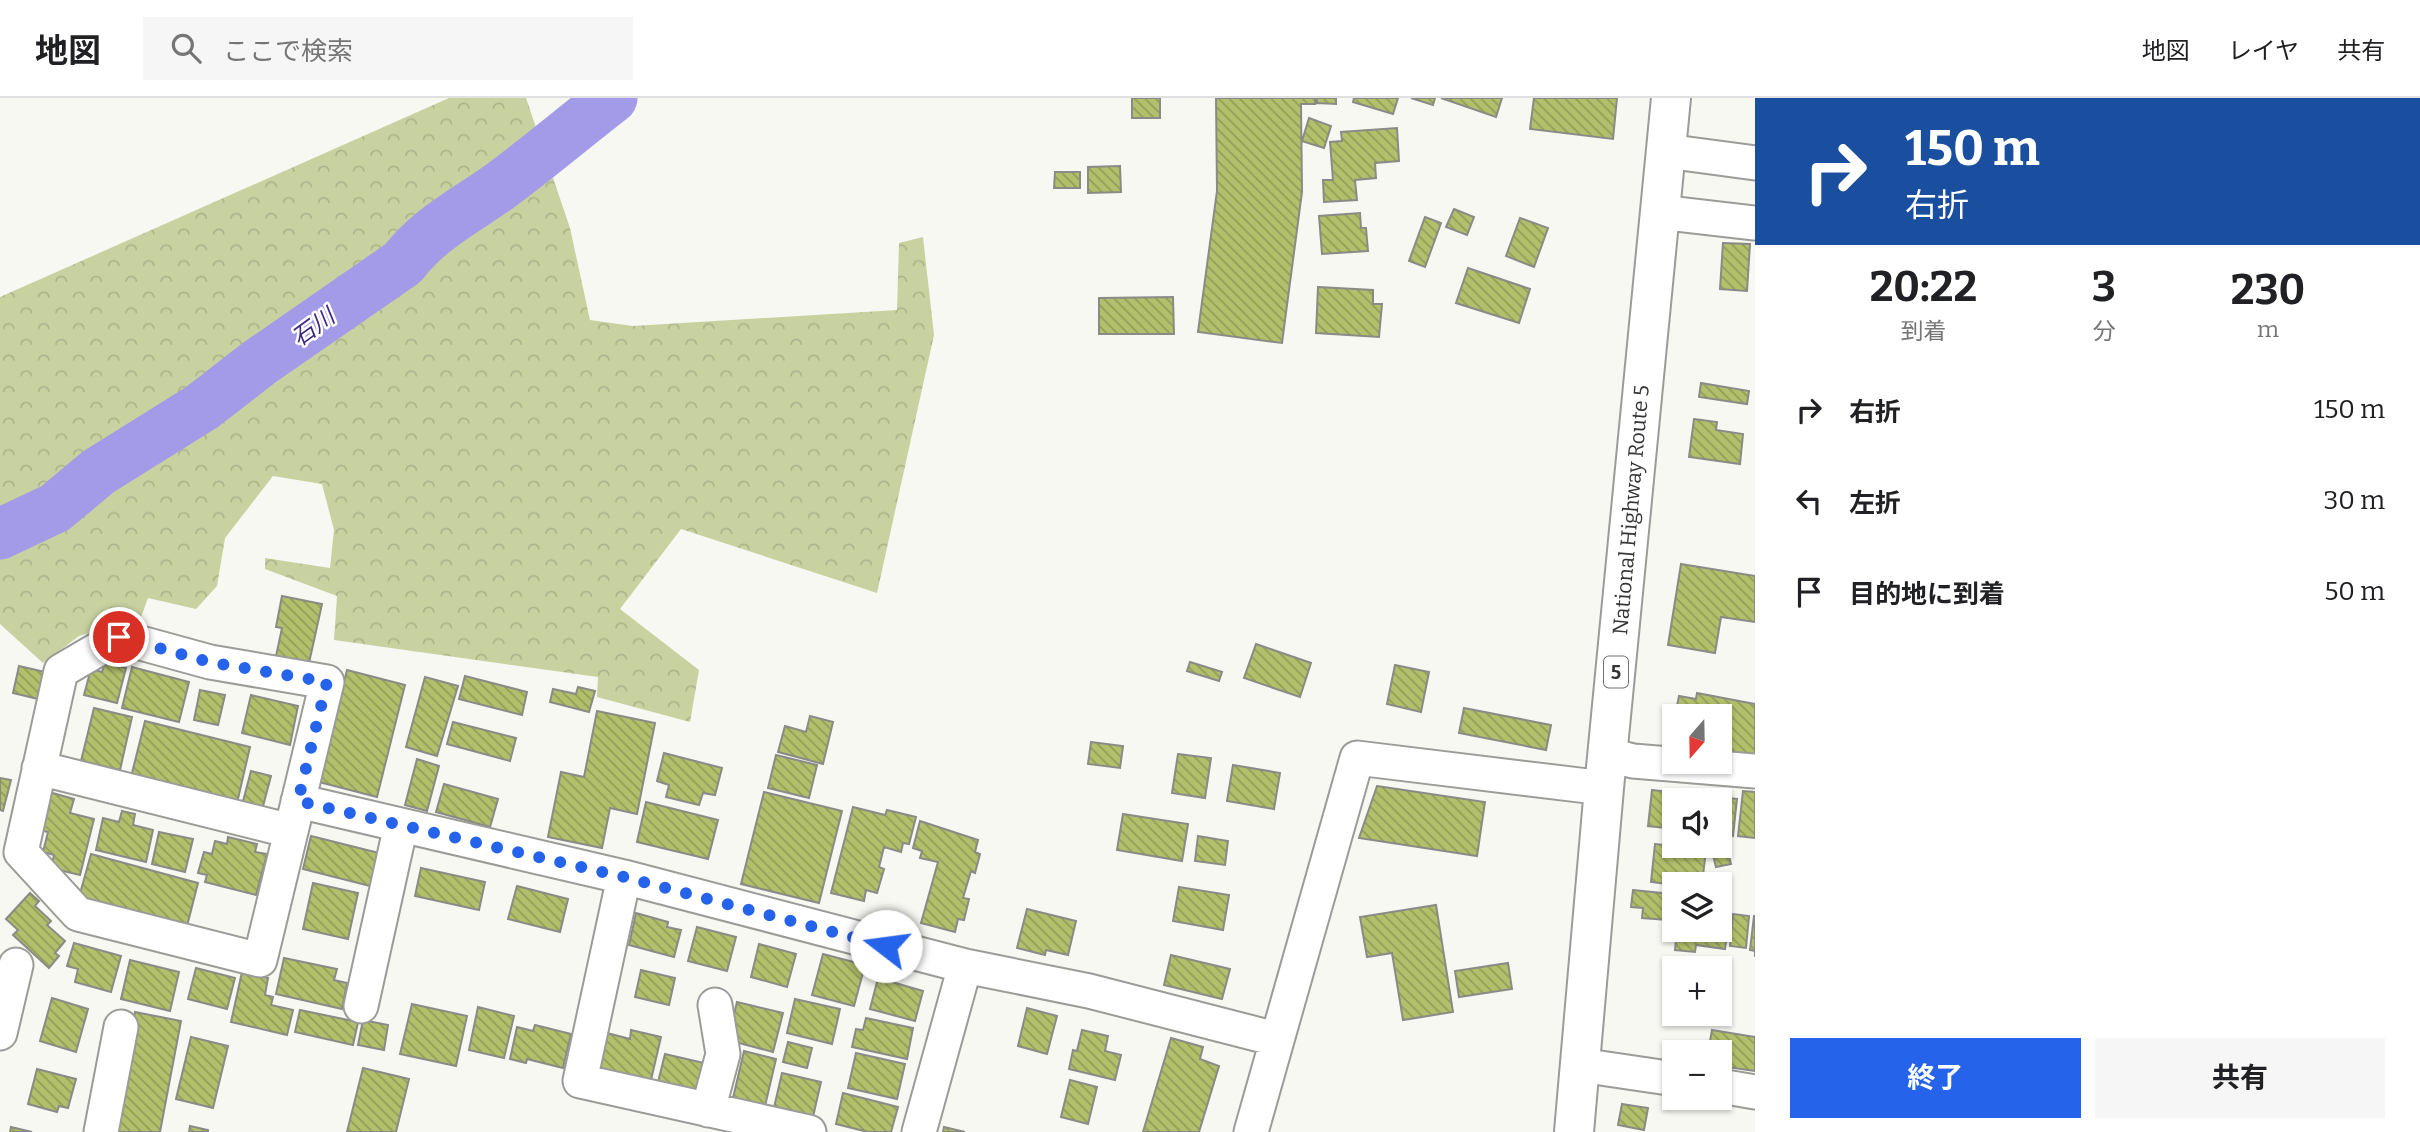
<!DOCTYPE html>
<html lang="ja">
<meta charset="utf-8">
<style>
body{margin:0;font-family:Bitter,"Noto Sans JP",serif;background:#f6f6f6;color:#202124;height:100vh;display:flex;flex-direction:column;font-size:26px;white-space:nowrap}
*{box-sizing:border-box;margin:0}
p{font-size:23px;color:#757577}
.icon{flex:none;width:38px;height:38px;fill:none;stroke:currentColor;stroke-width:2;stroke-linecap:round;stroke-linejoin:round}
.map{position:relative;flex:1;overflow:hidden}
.details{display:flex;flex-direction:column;background:#fff;width:665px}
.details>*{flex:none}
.banner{background:#1a4fa0;color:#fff;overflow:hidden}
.needle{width:46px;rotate:200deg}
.fabs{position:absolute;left:1662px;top:606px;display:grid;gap:14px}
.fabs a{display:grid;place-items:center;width:70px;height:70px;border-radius:0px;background:#fff;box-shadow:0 2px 5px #0004;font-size:35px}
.pin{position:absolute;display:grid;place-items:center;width:60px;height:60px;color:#fff;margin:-30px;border:4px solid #fff;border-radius:50%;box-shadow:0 2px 7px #0007}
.me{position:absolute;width:77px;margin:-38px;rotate:285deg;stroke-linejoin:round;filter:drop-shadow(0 0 5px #0008)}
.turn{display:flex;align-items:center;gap:24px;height:147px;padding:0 35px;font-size:32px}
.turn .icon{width:91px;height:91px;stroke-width:2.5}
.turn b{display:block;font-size:49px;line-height:60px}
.eta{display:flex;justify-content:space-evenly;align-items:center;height:119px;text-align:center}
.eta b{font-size:42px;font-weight:700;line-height:49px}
.primary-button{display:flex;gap:14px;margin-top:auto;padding:14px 35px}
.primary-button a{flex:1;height:80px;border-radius:0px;background:#2563eb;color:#fff;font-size:28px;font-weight:700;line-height:80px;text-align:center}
.primary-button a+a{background:#f6f6f6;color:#202124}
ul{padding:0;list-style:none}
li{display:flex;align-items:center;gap:21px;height:91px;padding:0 35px}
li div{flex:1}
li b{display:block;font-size:26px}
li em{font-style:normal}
header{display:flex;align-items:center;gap:42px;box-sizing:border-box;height:98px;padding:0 35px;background:#fff;border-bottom:2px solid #e0e0e0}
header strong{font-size:33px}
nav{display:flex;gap:38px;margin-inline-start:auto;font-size:24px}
.search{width:490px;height:63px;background:#f6f6f6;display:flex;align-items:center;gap:18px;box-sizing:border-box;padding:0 24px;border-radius:0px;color:#757577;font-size:26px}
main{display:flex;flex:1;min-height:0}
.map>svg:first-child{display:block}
</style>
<header>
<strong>地図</strong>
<div class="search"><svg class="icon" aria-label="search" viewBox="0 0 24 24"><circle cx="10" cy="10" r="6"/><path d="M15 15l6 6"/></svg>ここで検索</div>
<nav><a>地図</a><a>レイヤ</a><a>共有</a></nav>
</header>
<main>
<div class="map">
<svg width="1755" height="1034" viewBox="0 0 1755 1034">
<defs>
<pattern id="forest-crowns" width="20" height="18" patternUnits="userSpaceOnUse" patternTransform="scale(1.75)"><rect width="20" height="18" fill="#c8d2a0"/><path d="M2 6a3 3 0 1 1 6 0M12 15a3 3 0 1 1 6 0" fill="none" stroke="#acb58a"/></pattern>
<pattern id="building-back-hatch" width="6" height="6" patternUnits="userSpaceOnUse" patternTransform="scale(1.75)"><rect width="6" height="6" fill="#b2c06b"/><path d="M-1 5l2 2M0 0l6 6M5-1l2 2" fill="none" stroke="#929d59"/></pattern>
</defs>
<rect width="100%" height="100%" fill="#f7f8f2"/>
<path fill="url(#forest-crowns)" d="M449,0H526L570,130L590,222L633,228L897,212L899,145L923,139L934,237L877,495L681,431L620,511L699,572L690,624L597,599L598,579L334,542L337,498L265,471V460L330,470L334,432L322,386L273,378L225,440L217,488L196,511L148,500L141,519L79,538L43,565L0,526V199Z"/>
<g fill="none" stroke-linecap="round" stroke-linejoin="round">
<path stroke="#a49be8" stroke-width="51" d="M0,436L55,410L98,374L202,309L260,264L403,165C427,133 463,114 496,91C536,62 573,30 612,0"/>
</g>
<path fill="url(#building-back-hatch)" stroke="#8a8b86" stroke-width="2" d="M1132,0H1160V20H1132Z
M1216,0H1315V6H1301L1302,94L1282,245L1198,234L1217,93Z
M1317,0H1336V6L1317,5Z
M1354,0H1398L1393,16L1353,4Z
M1411,0H1435L1433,7Z
M1441,0H1502L1496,19Z
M1534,0H1617L1613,41L1530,31Z
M1309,20L1331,28L1324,50L1302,43Z
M1397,30L1399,63L1375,65L1376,80L1355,82L1357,102L1324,104L1323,82H1333L1330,44L1342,43L1341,34Z
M1120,68L1121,94L1088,95V69Z
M1055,74H1080V90H1054Z
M1454,111L1474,119L1467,137L1446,129Z
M1360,115L1361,130H1366L1368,153L1322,156L1319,118Z
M1425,119L1441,125L1425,169L1409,163Z
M1520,120L1548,130L1534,169L1506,158Z
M1723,145L1750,146L1747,193L1720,191Z
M1468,170L1530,191L1519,225L1456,205Z
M1318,189L1373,192V206H1382L1379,239L1316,235Z
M1173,199L1174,236H1099V200Z
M1701,285L1749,293L1747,306L1699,299Z
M1694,321L1717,324L1716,332L1743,336L1740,366L1689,359Z
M1681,466L1755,478V524L1721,519L1715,555L1668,547Z
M282,498L322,506L309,565L276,558L282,530L276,529Z
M1256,546L1311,565L1300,599L1244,580Z
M1190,564L1222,574L1219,583L1187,573Z
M105,565L126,570L117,605L84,597L91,571L102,574Z
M1395,567L1429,574L1421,614L1387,606Z
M19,568L45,574L38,601L13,595Z
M132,569L189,584L179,624L122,610Z
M347,572L405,587L377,699L319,684Z
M465,578L527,594L522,617L459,601Z
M425,579L458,588L437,658L406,649Z
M578,589L595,593L589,614L550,604L553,591L576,596Z
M200,592L225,597L218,627L194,622Z
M1697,595L1755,606V659L1720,653V618H1675L1679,598L1696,601Z
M251,597L298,608L290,647L242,635Z
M94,610L132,619L120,672L81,663Z
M1464,610L1551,627L1546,652L1459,635Z
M597,613L655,625L637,716L610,710L602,750L548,739L561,674L584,679Z
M810,618L833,624L823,666L778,654L785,628L806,634Z
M1675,621V644H1671Z
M145,623L250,649L237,705L131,679Z
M453,624L516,640L510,663L447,646Z
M1091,644L1123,648L1120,670L1088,666Z
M664,655L722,670L715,697L703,695L699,707L666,699L669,687L657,683Z
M1178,656L1211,660L1205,700L1172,695Z
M776,657L817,667L809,700L768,690Z
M417,661L439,668L427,713L405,707Z
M1233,667L1280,675L1274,711L1227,703Z
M251,673L271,678L262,712L242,707Z
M0,680L11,682L3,713L0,712Z
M444,686L498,701L490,729L436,714Z
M1377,688L1485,704L1477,758L1359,740Z
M1652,692L1737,701L1733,738L1720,736V702H1675V731L1648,728Z
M1743,693L1755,694V740L1738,738Z
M49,694L74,701L70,715L94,721L80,777L51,770L54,757L43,754L48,734L39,732Z
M764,694L842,713L819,805L741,786Z
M646,704L718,722L708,761L637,744Z
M853,709L885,717L887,712L916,719L909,746L903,745L901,754L884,749L879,769L884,771L877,795L866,792L864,803L831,795Z
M122,713L135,716L133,727L153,732L146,764L96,752L103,720L119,724Z
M1123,716L1188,726L1182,763L1117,752Z
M920,723L978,742L975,754L980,756L975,775L971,773L963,800L969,801L964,822L958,821L955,834L921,825L938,764L920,760L922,753L913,750Z
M159,734L193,741L185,774L152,766Z
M311,738L387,757L378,790L303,771Z
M1198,738L1228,743L1225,767L1195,763Z
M228,739L257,746L255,754L267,756L256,797L205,784L207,777L198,775L204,754L212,756L215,743L227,746Z
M1655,746L1706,752L1702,786L1675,787L1651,784Z
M1727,750L1731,766L1716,769L1712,753Z
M91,756L198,785L186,832L78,803Z
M421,770L485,784L479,812L415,798Z
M313,785L358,795L348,841L303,831Z
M517,788L568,801L560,834L508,821Z
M1179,789L1229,797L1223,832L1173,823Z
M1633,792L1671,796L1668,822L1642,820L1643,810L1631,809Z
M30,795L39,803L35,808L51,823L47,827L65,843L55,855L59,858L49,870L13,837L18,832L6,821Z
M1436,807L1453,914L1403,922L1392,855L1367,859L1360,819Z
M1027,811L1076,823L1068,857L1046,852L1045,857L1017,850Z
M636,815L668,824L667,829L681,832L674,859L629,847Z
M1733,816L1749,818L1746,850L1730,848Z
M1754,818H1755V859V853L1750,852Z
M1720,821L1729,822L1725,851L1696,847L1695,854L1675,852L1677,831H1720Z
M697,829L736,839L727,873L688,863Z
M74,845L121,858L111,894L75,884L78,871L67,868Z
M759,846L796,856L787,889L751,879Z
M823,856L865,867L854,908L812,897Z
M1171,857L1230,871L1222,901L1164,887Z
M284,860L337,871L334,882L347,885L342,911L276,896Z
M130,862L179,874L170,913L121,901Z
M1508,865L1512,891L1459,899L1455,873Z
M196,870L235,880L227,911L188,901Z
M641,872L675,880L669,907L635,899Z
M242,874L268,880L265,897L273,899L271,907L293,912L287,937L231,924Z
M878,880L923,893L915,923L870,911Z
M52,900L88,911L76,954L40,943Z
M795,901L840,911L832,946L787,935Z
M737,904L783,915L773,954L728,942Z
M412,906L467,918L456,968L400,956Z
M478,909L514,918L504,960L469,952Z
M1027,910L1057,918L1047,956L1018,948Z
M300,912L358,924L353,947L295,934Z
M135,914L181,923L160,1034H112Z
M866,920L913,930L907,961L852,949L856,931L863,932Z
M363,922L388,927L384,952L358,947Z
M535,927L571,936L563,970L527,961L526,965L510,961L517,929L533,933Z
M631,932L661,939L651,982L599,971L607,935L630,941Z
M1082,932L1108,938L1105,953L1121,957L1115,982L1069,971L1073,952L1077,953Z
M1712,932L1755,939V973L1720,968V954H1708Z
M191,939L228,948L213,1010L176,1001Z
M1171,940L1203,949L1200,961L1219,968L1199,1034H1143Z
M788,944L812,950L807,970L783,964Z
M744,953L776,961L765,1008L733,1000Z
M856,955L905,966L897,1001L848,990Z
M665,956L708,966L701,995L658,984Z
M363,970L409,981L396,1034H347Z
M37,971L76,981L68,1010L59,1008L57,1014L28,1006Z
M782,975L821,984L812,1023L773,1014Z
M1070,982L1097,989L1088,1026L1061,1019Z
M843,995L898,1009L891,1034H868L836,1026Z
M1622,1006L1648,1010L1644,1032L1618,1027Z
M190,1028L208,1032V1034H189Z
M11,1029L32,1034H10Z
M944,1029L965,1034H943Z"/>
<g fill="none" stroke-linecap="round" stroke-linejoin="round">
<g stroke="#9b9c97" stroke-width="37">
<path id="minor" d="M1666,53L1755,65
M1659,114L1755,125
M119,539L210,564L327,584L260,862L78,816L21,754L61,573Z
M1609,657L1633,663L1755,673
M39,670L291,733
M298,703L624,779L965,868L1089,893L1276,941
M624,779L580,983L809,1034
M361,908L401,727
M0,935L16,867
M1580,967L1675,981
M1720,988L1755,994
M708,1012L723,956L715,907
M101,1034L121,929
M919,1034L965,868
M1251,1034L1357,660L1604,690"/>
</g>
<g stroke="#9b9c97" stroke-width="42">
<path id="highway" d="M1574,1034L1604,690L1671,0"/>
</g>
<use href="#minor" stroke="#fff" stroke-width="33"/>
<use href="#highway" stroke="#fff" stroke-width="38"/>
</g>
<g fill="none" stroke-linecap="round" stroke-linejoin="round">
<path stroke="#2563eb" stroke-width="12" stroke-dasharray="0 21.6" d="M119,539L209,564L327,584L298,703L624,779L886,848"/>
</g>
<g text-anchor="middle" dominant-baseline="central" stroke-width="5" stroke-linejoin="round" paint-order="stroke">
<rect fill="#fff" stroke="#727271" stroke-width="2" x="1604" y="558.5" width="24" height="31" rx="5"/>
<g font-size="19" font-weight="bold" fill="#353634">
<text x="1616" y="574">5</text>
</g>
<g font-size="21" fill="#353634" stroke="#fff">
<text transform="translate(1631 412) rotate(-85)">National Highway Route 5</text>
</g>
<g font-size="23" font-style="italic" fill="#3e2780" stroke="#fff">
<text transform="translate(313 229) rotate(-36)">石川</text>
</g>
</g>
</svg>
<div class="fabs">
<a><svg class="needle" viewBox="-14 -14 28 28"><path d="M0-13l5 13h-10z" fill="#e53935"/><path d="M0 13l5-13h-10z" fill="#757577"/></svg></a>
<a><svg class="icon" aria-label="sound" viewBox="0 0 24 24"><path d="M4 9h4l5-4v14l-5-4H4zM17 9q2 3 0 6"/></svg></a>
<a><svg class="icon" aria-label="layers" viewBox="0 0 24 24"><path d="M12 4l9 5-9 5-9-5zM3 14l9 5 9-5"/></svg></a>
<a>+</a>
<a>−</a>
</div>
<div class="pin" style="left:119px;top:539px;background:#d93025"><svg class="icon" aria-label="arrive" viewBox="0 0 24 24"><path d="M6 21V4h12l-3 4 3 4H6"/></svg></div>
<svg class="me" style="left:886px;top:848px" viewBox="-20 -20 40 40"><circle r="19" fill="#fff"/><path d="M0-13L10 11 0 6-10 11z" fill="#2563eb"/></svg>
</div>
<section class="details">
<div class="banner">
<div class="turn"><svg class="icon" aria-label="right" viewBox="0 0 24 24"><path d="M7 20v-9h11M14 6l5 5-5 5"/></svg><div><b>150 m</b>右折</div></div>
</div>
<div class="eta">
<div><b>20:22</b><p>到着</p></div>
<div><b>3</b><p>分</p></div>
<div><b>230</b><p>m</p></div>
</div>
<ul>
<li><svg class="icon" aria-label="right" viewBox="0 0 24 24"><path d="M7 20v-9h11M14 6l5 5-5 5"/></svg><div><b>右折</b></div><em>150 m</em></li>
<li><svg class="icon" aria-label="left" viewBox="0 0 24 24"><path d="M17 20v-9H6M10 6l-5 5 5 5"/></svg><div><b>左折</b></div><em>30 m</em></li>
<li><svg class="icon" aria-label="arrive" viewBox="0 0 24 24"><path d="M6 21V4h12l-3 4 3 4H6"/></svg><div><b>目的地に到着</b></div><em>50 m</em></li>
</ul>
<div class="primary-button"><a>終了</a><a>共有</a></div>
</section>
</main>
